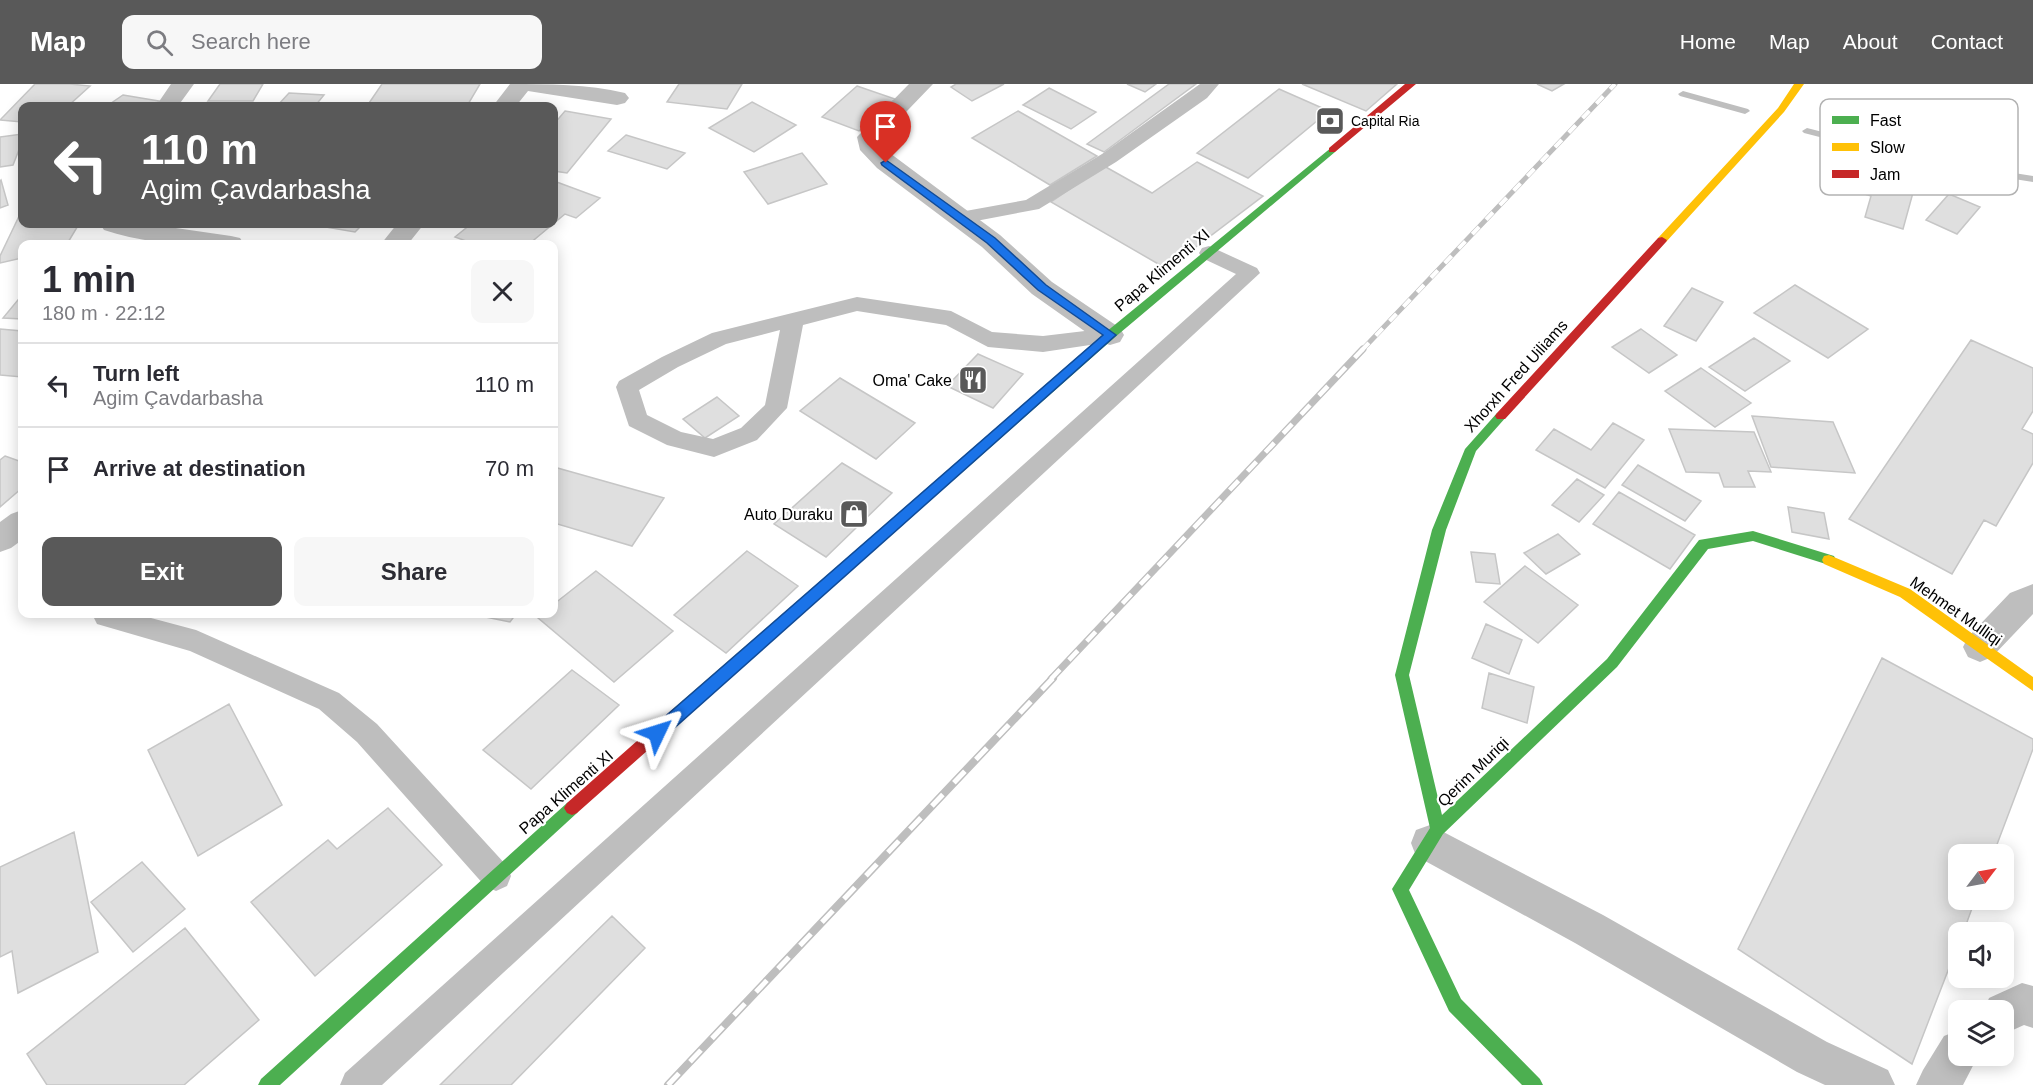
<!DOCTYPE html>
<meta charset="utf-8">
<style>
body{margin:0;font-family:Arial,sans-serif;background:#f7f7f7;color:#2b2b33;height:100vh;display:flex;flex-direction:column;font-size:22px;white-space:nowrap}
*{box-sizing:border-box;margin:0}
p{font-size:20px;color:#7c7c81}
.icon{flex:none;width:33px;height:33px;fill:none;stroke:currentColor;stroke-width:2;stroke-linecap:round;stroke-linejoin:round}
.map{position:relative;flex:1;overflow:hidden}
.side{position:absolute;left:18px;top:156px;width:540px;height:378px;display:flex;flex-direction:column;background:#fff;border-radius:12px;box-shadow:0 3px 15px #0003}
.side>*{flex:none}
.top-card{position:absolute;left:18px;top:18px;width:540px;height:126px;border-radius:12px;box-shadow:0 3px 15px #0003;background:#595959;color:#fff;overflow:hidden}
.needle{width:39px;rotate:58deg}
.tools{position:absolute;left:1948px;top:760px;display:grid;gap:12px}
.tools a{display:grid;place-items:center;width:66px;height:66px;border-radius:12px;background:#fff;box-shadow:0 3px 15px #0003;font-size:30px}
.pin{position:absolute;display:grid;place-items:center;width:51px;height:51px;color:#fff;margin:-62px -26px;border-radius:50% 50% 50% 0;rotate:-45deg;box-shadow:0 0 6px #0007}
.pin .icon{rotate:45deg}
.me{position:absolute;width:66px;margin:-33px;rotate:49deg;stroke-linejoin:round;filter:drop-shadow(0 0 4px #0008)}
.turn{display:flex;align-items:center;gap:21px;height:126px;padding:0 24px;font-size:27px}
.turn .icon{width:78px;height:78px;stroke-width:2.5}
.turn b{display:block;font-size:42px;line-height:51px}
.round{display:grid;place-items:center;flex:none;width:63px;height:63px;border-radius:12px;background:#f7f7f7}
.headline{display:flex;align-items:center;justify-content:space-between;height:102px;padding:0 24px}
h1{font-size:36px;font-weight:700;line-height:45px}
.action{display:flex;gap:12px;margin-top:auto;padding:12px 24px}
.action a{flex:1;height:69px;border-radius:12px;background:#595959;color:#fff;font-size:24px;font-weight:700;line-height:69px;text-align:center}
.action a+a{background:#f7f7f7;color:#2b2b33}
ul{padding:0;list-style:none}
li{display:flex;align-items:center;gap:18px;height:84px;padding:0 24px;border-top:2px solid #e1e1e2}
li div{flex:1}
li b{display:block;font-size:22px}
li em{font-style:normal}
header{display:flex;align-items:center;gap:36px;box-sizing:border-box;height:84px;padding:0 30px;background:#595959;color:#fff}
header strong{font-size:28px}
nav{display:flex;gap:33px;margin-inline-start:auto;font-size:21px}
.search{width:420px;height:54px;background:#f7f7f7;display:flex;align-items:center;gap:15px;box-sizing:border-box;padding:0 21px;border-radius:12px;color:#7c7c81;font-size:22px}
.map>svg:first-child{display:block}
</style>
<header>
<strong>Map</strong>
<div class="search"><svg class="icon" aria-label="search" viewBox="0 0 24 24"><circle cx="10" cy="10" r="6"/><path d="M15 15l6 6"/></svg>Search here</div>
<nav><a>Home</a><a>Map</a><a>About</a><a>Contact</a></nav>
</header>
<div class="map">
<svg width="2033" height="1001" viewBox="0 0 2033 1001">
<rect width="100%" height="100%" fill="#fff"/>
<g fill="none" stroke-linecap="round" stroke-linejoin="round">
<path fill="#bebebe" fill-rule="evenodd" d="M1683,7L1748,25L1750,27L1745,30L1680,12L1678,10Z
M1807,44L1932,76L2033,92V98L1932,82L1804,49L1802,47Z"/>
</g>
<path fill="#dfdfdf" stroke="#c6c6c6" stroke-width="1.5" d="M35,0H70L90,2L68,22H22V38L0,36Z
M220,0H263L253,17H208Z
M382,0H480L467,22H367Z
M679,0H742L727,25L667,18Z
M956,0H1004L972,17L951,3Z
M1127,0H1156L1145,8Z
M1169,0H1196L1104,68L1087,60Z
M1302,0H1397L1366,27Z
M1537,0H1564L1552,7Z
M857,2L895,15L859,47L822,33Z
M1049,4L1096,28L1071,45L1023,21Z
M1279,5L1329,27L1248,94L1197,69Z
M289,9L324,11L315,22H277Z
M123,11L159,17L154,22H107Z
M752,18L796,41L754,68L709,44Z
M565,27L611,35L567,89L554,87V40Z
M1018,27L1097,72L1050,101L972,54Z
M22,50V58L13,81L0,83V53Z
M626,51L685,69L667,85L608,67Z
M802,69L827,100L768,120L744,88Z
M1197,78L1263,112L1167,185L1051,118L1104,82L1152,109Z
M1838,82L1914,105L1903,145L1865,133L1871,112L1832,100Z
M1,96L8,121L0,124V97Z
M554,97L600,114L576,134L565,130L529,160H513L503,157L499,160H474L455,153L471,140H554Z
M1949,110L1980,123L1957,150L1926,136Z
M22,126V140H79L67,160H22V174L0,179V172Z
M315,140H363L355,148L314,141Z
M1795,201L1868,245L1828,274L1754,229Z
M1692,204L1723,218L1696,257L1664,242Z
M22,211V235L3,234Z
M0,245L22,247V293L0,291Z
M1641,245L1677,271L1649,289L1612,263Z
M1754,254L1790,277L1745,307L1709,283Z
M1971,256L2033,284V327L2022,345L2033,350V379L1996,442L1984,436L1952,490L1849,435Z
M978,270L1023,290L993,324L947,302Z
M1701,284L1751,319L1715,343L1665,307Z
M840,294L915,339L876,375L800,327Z
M717,313L739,332L705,354L683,335Z
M1752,332L1833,338L1855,389L1771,383Z
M1613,339L1644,356L1605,404L1536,366L1554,345L1591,366Z
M1669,345L1754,348L1771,388L1748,387L1755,403H1724L1719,389L1686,388Z
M5,372L22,378V404L0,423V376Z
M842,379L892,409L826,473L774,440Z
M1638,381L1701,417L1685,437L1622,401Z
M554,383L664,414L632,462L554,439Z
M1577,395L1604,411L1579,438L1552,421Z
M1619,408L1695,451L1670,485L1593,440Z
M1788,423L1824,429L1829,455L1792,448Z
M1558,450L1580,470L1546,490L1524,469Z
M747,467L798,502L726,569L674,531Z
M1471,468L1495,470L1500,500L1476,498Z
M1525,482L1578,521L1538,559L1484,518Z
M596,487L673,547L614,598L537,533L542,530H554V520Z
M471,530H516L510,538Z
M1486,540L1522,556L1509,590L1472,574Z
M1882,574L2033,655V665L1993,771H1959V816H1975L1963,849H1959V858L1912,980L1738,865Z
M572,586L619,621L531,705L483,666Z
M1489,589L1534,603L1527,639L1482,624Z
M229,620L282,721L198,772L148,666Z
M388,724L442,781L315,892L251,818L328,756L337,765Z
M74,748L98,868L18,909L12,867L0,873V783Z
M142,778L185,825L133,868L91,818Z
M612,832L645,864L511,1001H440Z
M185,844L259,936L184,1001H47L27,970Z"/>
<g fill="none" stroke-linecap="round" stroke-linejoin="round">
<path fill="#bebebe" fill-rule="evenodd" d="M1200,0H1219L1207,14L1116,78L1039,125L960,140L953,138L950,134L953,130L960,128L1026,116L1102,70Z
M1209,162L1257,184L1260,189L382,1001H340L345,989L1236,190L1202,174L1199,169L1202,164Z
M857,213L951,227L992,248L1043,252L1110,244L1118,246L1121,251L1118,256L1110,258L1043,268L988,263L946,241L857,227L803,241L787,324L757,356L714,373L667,361L629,342L616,303L619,297L662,273L712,249ZM780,246L765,321L741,344L713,355L681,348L647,331L639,306L678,283L726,260Z
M94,530H136L196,546L339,609L377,640L507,782L511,792L507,802L496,807L485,802L357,658L319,625L190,567L97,540L93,532Z"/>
<path fill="#bebebe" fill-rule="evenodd" d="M171,0H194L178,22H156Z
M510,0C549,0 587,0 625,9L629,14L625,19L617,21L528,7L516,22H493Z
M909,0H933L881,54L883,64L1000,151L1052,198L1120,244L1124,251L1120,258L1110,261L1100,258L1032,210L982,163L877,84L860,66L857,53Z
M100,140H148L231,152L240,154L244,160C198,165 148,160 104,146Z
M397,140H424L408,160H381Z
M22,426V456L11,464L0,468V438L11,430Z
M2033,500V530L1992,573L1980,578L1968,573L1963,563L1968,553L2010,509Z
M1430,741L1603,831L1827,958L1888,986L1895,1001H1825L1797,988L1575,859L1416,772L1411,759L1416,746Z
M2022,899L2033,902V944L2024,941L2004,950V927H1984L1989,914Z
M1959,946V972H1978L1963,1001H1916L1923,986L1944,952Z"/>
<path fill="#4caf50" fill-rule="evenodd" d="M1332,63L1335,64V68L1114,254L819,515H809L807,511L809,507L1106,248Z
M1501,328L1507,332L1476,367L1446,446L1409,591L1442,731L1607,575L1699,456L1753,447L1834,472L1836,476L1834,480L1829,481L1753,457L1708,465L1617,583L1443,750L1409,806L1461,915L1540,995L1543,1001H1522L1449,927L1392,805L1430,744L1395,591L1432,446L1465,365L1497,329Z
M572,717L577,719L580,724L577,729L280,1001H258L261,995L567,719Z"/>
<path fill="#ffc107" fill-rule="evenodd" d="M1794,0H1804L1784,28L1666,158H1658V154L1778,24Z
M1829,471L1910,505L2033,593V607L1900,513L1824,480L1822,476L1824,472Z
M814,505L819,507L821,511L819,515L683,635L678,636L673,635L671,630L673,625L809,507Z"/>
<path fill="#c62828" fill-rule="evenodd" d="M1405,0H1416L1335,68H1329V64Z
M1662,153L1667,156L1666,158L1505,335H1497L1495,332L1497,329L1658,154Z
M678,624L683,625L685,630L683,635L577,729L572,731L567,729L564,724L567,719L673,625Z"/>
<g stroke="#bebebe" stroke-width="5">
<path id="rail-far2" d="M1362,266L1615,0"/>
</g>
<g stroke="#bebebe" stroke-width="7">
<path id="rail-far1" d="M1051,595L1363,265"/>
</g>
<g stroke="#bebebe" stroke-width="8">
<path id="rail" d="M668,1001L1053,594"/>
</g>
<use href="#rail-far2" stroke="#fff" stroke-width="4" stroke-dasharray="10" stroke-linecap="butt"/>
<use href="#rail-far1" stroke="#fff" stroke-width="4.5" stroke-dasharray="13" stroke-linecap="butt"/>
<use href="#rail" stroke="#fff" stroke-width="5" stroke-dasharray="16" stroke-linecap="butt"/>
</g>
<path fill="#1a73e8" stroke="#114b97" stroke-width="1.5" d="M886,76L995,154L1046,201L1116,251L663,654L657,656L652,654L650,649L652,644L1103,251L1038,206L987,159L882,81L881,79Z"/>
<defs>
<g id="bank-square" transform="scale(1.5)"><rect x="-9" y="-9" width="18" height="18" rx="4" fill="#595959" stroke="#fff"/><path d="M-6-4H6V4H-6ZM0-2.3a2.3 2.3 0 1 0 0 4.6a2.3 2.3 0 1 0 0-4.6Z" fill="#fff"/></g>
<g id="restaurant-square" transform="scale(1.5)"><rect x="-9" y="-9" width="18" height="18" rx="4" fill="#595959" stroke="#fff"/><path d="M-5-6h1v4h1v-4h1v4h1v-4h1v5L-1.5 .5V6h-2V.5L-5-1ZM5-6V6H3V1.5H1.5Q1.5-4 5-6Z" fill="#fff"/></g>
<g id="shop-square" transform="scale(1.5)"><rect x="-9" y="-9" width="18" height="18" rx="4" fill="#595959" stroke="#fff"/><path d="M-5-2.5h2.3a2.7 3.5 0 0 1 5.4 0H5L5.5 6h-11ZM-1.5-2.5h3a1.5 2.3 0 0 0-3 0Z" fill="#fff"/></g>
</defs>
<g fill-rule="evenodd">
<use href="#bank-square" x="1330" y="37"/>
<use href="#restaurant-square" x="973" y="296"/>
<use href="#shop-square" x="854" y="430"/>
</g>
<g text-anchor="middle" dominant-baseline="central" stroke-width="4.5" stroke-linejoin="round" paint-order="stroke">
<g font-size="14" fill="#000" stroke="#fff" text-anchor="start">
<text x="1351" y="37">Capital Ria</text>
</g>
<g font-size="16" fill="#000" stroke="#fff">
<text transform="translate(1162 186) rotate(-40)">Papa Klimenti XI</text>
<text transform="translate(1516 292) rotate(-48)">Xhorxh Fred Uiliams</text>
<text transform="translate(1956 527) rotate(35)">Mehmet Mulliqi</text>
<text transform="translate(1473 688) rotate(-44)">Qerim Muriqi</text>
<text transform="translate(566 708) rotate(-41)">Papa Klimenti XI</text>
</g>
<g font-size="16" fill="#000" stroke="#fff" text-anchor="end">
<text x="952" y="296">Oma' Cake</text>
<text x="833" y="430">Auto Duraku</text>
</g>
</g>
<rect x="1820" y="15" width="198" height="96" rx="9" fill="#fff" stroke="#b2b2b2" stroke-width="1.5"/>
<rect x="1832" y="32" width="27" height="8" fill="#4caf50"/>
<rect x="1832" y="59" width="27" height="8" fill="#ffc107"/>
<rect x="1832" y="86" width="27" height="8" fill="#c62828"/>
<g font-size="16" fill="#000">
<text x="1870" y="42">Fast</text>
<text x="1870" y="69">Slow</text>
<text x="1870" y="96">Jam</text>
</g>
</svg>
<div class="tools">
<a><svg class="needle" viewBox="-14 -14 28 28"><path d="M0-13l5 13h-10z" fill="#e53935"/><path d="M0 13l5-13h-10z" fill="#7c7c81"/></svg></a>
<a><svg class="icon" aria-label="sound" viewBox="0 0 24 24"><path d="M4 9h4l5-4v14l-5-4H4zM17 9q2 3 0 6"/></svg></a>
<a><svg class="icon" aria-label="layers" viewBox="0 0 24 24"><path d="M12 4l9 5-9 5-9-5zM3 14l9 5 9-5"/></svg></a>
</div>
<div class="pin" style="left:886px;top:79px;background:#d93025"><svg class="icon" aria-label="arrive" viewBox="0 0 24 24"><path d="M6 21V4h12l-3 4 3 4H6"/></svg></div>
<svg class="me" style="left:657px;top:649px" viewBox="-20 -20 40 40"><path d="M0-17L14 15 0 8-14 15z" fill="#1a73e8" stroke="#fff" stroke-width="4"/></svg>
<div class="top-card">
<div class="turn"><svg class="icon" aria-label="left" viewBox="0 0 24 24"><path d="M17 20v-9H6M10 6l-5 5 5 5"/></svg><div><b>110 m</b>Agim Çavdarbasha</div></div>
</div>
<section class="side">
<div class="headline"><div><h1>1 min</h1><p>180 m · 22:12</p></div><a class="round"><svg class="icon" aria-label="close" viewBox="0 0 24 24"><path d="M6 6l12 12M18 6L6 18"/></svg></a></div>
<ul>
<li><svg class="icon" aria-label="left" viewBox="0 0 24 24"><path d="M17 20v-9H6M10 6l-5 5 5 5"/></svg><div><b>Turn left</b><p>Agim Çavdarbasha</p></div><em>110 m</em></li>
<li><svg class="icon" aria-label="arrive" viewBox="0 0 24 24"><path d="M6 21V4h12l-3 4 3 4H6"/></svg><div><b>Arrive at destination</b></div><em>70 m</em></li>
</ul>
<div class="action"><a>Exit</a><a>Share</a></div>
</section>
</div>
